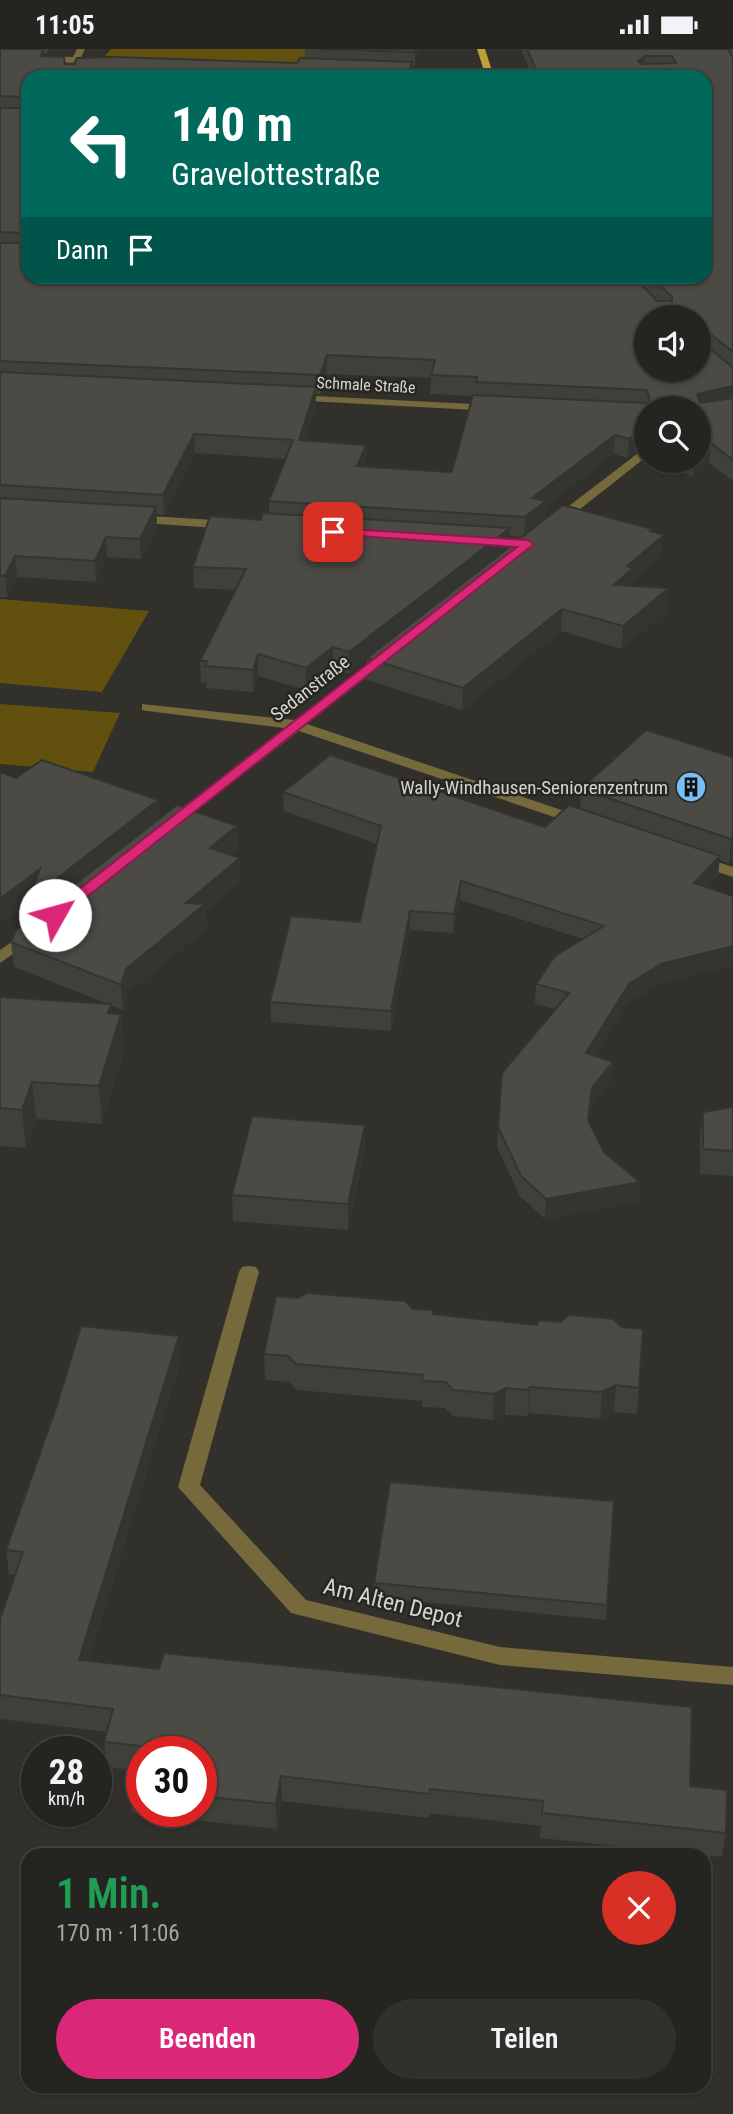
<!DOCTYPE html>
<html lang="de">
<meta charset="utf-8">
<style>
body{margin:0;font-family:"Roboto Condensed",sans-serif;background:#31302d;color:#f1f3f6;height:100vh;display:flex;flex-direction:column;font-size:26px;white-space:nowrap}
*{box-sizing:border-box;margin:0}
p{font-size:23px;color:#a3a4a5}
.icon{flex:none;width:38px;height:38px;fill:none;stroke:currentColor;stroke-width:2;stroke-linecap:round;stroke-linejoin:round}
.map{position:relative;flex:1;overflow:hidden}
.sheet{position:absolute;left:21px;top:1799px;width:690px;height:245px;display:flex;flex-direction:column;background:#252420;border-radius:21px;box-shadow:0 2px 5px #0004,0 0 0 2px #42413e}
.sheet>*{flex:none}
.top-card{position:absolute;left:21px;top:21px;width:691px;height:214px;border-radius:21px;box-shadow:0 2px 5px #0004,0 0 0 2px #42413e;background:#00695c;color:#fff;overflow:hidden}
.fabs{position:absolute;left:634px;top:256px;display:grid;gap:14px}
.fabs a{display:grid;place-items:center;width:77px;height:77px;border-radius:50%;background:#252420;box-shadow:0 2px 5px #0004,0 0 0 2px #42413e;font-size:35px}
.speed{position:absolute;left:21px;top:1687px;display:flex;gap:14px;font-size:35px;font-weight:700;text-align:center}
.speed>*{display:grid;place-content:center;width:91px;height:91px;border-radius:50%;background:#252420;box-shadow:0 2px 5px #0004,0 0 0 2px #42413e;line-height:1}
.speed small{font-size:18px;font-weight:400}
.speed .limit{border:10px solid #d22;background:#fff;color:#111}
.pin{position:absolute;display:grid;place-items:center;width:60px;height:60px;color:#fff;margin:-30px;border-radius:14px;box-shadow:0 4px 10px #0006}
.me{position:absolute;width:77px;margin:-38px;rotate:52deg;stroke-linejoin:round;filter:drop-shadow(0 0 5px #0008)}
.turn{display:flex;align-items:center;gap:24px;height:147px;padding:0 35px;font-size:32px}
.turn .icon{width:91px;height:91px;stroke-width:2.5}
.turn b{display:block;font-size:49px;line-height:60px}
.then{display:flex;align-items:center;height:66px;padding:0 35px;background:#0003;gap:14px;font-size:26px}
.round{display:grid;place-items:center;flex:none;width:74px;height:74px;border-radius:37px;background:#31302d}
.headline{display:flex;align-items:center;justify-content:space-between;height:119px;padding:0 35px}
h1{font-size:42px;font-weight:600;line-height:52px;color:#1e9e55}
.primary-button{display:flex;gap:14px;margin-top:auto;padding:14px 35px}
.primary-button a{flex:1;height:80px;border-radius:42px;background:#db2777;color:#fff;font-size:28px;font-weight:600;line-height:80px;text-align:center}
.primary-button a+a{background:#31302d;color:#f1f3f6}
.status{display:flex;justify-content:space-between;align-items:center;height:49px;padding:0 35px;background:#252420;direction:ltr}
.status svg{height:19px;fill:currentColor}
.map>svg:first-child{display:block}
</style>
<div class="status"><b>11:05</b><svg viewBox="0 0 49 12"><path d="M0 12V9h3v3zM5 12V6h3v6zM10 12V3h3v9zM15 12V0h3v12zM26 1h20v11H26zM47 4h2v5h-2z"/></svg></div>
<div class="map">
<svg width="733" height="2065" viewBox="0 0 733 2065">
<rect width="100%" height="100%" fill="#31302b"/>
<path fill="#62510e" d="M111,0H309L301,15L105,7Z
M0,550L149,562L102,643L0,634Z
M0,655L120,664L93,723L0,715Z"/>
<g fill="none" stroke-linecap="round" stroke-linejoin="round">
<path fill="#76693c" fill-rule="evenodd" d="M77,0H85L80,11L76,14L0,11V5L73,8Z
M386,20H420L424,23L420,26L389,25L386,24Z
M294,346L493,356L499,359L493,362L290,351L288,349Z
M646,398V408L560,476H552V470Z
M133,466L231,472L237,476L231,480L129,473L127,470Z
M385,603L390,604V610L307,675L585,769L588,772L585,775H575L299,682L175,778H165L162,775L165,772L284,679L147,662L142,661V655L294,671Z
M696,806L733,818V828L690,814L688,811Z
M30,881L38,886L36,889L0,914V901Z
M249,1217L256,1218L259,1223L200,1436L306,1551L500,1598L733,1618V1636L500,1616L291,1564L178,1438L239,1223L242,1218Z"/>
<path fill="#bca13b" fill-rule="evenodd" d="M477,0H485L494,28H486Z"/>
</g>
<path fill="#40403b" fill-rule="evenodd" d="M0,0H49L47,4H43L44,8L65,15L297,14L305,9V0H420L415,17H412V23L28,228H705V28H532L521,0H733V7H732L733,9V432L709,414L693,427L643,413L645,397L627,409L614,405L545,458V471L652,480V483L662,507L632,533L631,537L668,561L622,600L561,582L462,661L367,631V611L349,625L333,620L306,641L258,627L253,643L206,639V634H201L200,612L236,541L194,539L193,518L269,465V452L285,410L195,404L164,466L156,465L157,478L141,510L107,508L96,533L17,528L7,548H0ZM327,325L431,329L430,345L472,347L452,422L449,423L365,417L366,415L305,391L316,357V345H320ZM646,359H698V411H646ZM509,487L522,488L509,498Z
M733,708V809L729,814L719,811L718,826L706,838L733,847V916L659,935L627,955L595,1007L613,1013L611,1032L591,1059L589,1073L604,1103L640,1133L638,1153L545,1170L520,1147L497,1098L498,1078L555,960L535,955L536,935L583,890L460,851L453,884L410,881L391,982L271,973L270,953L360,873L377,795L284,762L283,743L545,778L580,760L581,740Z
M16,729L159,770L237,777L238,801L231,806L241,833L206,862L207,880L128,944L123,961L111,956L112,964L121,965L124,1003L102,1075L36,1070L26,1099L0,1097V948L108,955L14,918L11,893L30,871Z
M733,1058V1127L700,1125V1089L703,1063Z
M365,1102L348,1181L233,1172L232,1146Z
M413,1260L433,1265L639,1339L637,1365L614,1363L600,1370L529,1364L528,1367L505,1366L493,1371L453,1367L445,1359L422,1358V1352L297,1341L289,1333L265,1331L264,1305Z
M181,1311L89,1612L690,1737L726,1784L722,1808L540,1789L541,1777L429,1764V1769L282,1752L277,1780L132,1764L130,1739L135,1721L107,1718L104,1693L107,1683L0,1670V1570L15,1526L9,1525L6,1501ZM142,1703H201V1762H142Z
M614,1452L606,1571L374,1548V1534Z"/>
<path fill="#343430" d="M416,0H420L415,17V3Z
M645,7L644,22L638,12Z
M327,306V325L320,345V326Z
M733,337V355L698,363L697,345Z
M316,338V357L299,410V391Z
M646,377V394H645V397L627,409L629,390Z
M194,385L195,404L164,466L163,446Z
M615,386L614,405L545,458V473L524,488L525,468L532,449Z
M711,394L709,414L693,427L694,411H698V404Z
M366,396V415L357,437V417Z
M156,458L157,478L141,510L140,490Z
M510,479L509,500L367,609V611L349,625V603Z
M652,480L651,496L664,486L662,507L632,533L631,541L614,536Z
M106,488L107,508L96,533L95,512Z
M15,507L17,528L7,548L5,527Z
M669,539L668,561L622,600L623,577Z
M562,560L561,582L462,661L463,639Z
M333,598V620L306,641V619Z
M258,605V627L253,643V621Z
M158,751L160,773L30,874L28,853L0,875V850L40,820Z
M237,777L238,801L211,823L210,799Z
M733,788V809L729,814L731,790Z
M720,807L718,826L692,853L694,834Z
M240,809L241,833L206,862L207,880L128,944L123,961L121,936L126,920L186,854Z
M461,832L460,851L453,884L454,865Z
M410,862V881L391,982V962Z
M733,897V916L659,935L627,955L584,1024L586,1004L629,935L661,915Z
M111,955L114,990L121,965L124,1003L102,1075L99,1037L108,964Z
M613,1013L611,1032L591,1059L587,1091L592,1039Z
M32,1033L36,1070L26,1099L22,1061Z
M365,1076V1102L348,1181V1155Z
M640,1133L638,1153L545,1170L546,1150Z
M179,1287L181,1311L82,1636L79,1611Z
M616,1336L614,1363L600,1370L602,1343Z
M530,1338L529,1364L528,1367L529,1341Z
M506,1339L505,1366L493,1371L494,1345Z
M281,1727L282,1752L277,1780L276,1755Z"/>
<path fill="#4b4a45" stroke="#343430" stroke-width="2" fill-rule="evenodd" d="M0,0H43L41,7L64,8L65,15H74L77,9L116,8L297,14L300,9L412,13L409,24L451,22L452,28H28V56L27,48L0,47Z
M317,0H416L415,3Z
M527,0H728L733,9V303L699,276L698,281V268H646V320H698V289L733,319V337L697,345L700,354L733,349V411L711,394L698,404V359H646V377L629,390L615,386L532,449L546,452L525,468L269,452L293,391L194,385L163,446L0,436V323L316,338L299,391L366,396L357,417L449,423L452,422L473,346L647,354L650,352L647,341L476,333L477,328L431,326L435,311L327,306L320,326L0,312V194H28V228H634L657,252H672V248L652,228H705V28H539ZM645,7H672L676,14L641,15L638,12Z
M0,59H28V192L27,184L0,183Z
M0,449L156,458L140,490L106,488L95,512L15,507L5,527H0Z
M563,456L652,480L650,482L664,486L627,517L633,519L614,536L669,539L623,577L562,560L463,639L367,609Z
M263,464L510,479L349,603L333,598L306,619L258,605L253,621L205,617L207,612H200L246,520L193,518L210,467L261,471Z
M646,681L733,708V788L731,790L581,740Z
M330,706L545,778L569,756L720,807L694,834L733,847V897L661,915L629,935L586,1004L613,1013L592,1039L588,1071L604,1103L640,1133L546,1150L521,1127L498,1078L502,1024L569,944L536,935L555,907L604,877L461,832L454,865L410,862L391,962L270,953L291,867L360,873L381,777L283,743Z
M42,711L158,751L28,852L40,820L0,850V723L16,729Z
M177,756L237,777L210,799L240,809L186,854L205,855L126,920L121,936L11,893L16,881Z
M0,948L111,955L108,964L121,965L99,1037L32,1033L22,1061L0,1059Z
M733,1058V1102L703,1100V1063Z
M252,1067L365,1076L348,1155L232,1146Z
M307,1244L405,1252L413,1260L433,1261V1265L537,1276L539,1271L560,1273L569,1266L613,1270L622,1278L643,1280L639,1339L616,1336L602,1343L530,1338L529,1341L506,1339L494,1345L453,1341L446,1333L422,1332L423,1326L296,1315L288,1307L264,1305L276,1247L298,1249Z
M81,1277L179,1287L79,1611L159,1620L164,1604L692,1658L690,1737L727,1741L726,1784L542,1764L543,1752L430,1740L429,1745L281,1727L276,1755L201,1747V1703H142V1741L130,1739L141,1697L104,1693L113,1660L0,1646V1570L23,1503L6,1501L56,1359Z
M390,1433L614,1452L607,1556L374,1534Z"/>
<path fill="#db2777" stroke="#8e194d" stroke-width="2" d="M333,479L528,491L534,495L60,869H50L47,866L50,863L517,498L329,485L328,483Z"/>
<defs>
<g id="building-disc" transform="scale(1.575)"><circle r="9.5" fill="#78bff8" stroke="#272621"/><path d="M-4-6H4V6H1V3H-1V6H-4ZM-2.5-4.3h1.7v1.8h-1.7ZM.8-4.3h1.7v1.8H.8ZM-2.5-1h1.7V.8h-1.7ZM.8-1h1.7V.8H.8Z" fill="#111"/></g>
</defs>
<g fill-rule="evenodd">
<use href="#building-disc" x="691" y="738"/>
</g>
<g text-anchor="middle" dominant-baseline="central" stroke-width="5" stroke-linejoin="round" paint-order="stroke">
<g font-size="16" fill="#d5d4d1" stroke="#272621">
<text transform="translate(366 336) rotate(3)">Schmale Straße</text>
</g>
<g font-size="19" fill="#d5d4d1" stroke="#272621">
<text transform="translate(310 639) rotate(-38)">Sedanstraße</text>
</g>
<g font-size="19" fill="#d5d4d1" stroke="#272621" text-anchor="end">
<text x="668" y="738">Wally-Windhausen-Seniorenzentrum</text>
</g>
<g font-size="23" fill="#d5d4d1" stroke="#272621">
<text transform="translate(393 1554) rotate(14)">Am Alten Depot</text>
</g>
</g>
</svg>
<div class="fabs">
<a><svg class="icon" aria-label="sound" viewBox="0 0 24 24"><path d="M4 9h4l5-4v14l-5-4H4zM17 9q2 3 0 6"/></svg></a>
<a><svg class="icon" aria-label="search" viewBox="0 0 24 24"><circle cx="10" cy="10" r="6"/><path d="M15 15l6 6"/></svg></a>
</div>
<div class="speed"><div>28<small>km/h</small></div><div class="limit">30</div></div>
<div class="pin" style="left:333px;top:483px;background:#d93025"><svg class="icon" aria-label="arrive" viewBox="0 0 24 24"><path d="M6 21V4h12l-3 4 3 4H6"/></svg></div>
<svg class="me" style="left:55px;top:866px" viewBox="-20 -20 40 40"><circle r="19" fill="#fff"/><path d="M0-13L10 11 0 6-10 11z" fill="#db2777"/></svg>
<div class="top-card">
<div class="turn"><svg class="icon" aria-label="left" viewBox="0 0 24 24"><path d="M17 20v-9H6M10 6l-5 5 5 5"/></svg><div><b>140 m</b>Gravelottestraße</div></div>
<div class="then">Dann<svg class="icon" aria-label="arrive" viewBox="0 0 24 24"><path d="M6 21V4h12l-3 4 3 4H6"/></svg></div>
</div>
<section class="sheet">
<div class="headline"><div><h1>1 Min.</h1><p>170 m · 11:06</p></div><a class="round" style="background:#d93025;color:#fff"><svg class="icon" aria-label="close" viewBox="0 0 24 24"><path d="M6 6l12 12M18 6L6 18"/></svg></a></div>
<div class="primary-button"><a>Beenden</a><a>Teilen</a></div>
</section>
</div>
